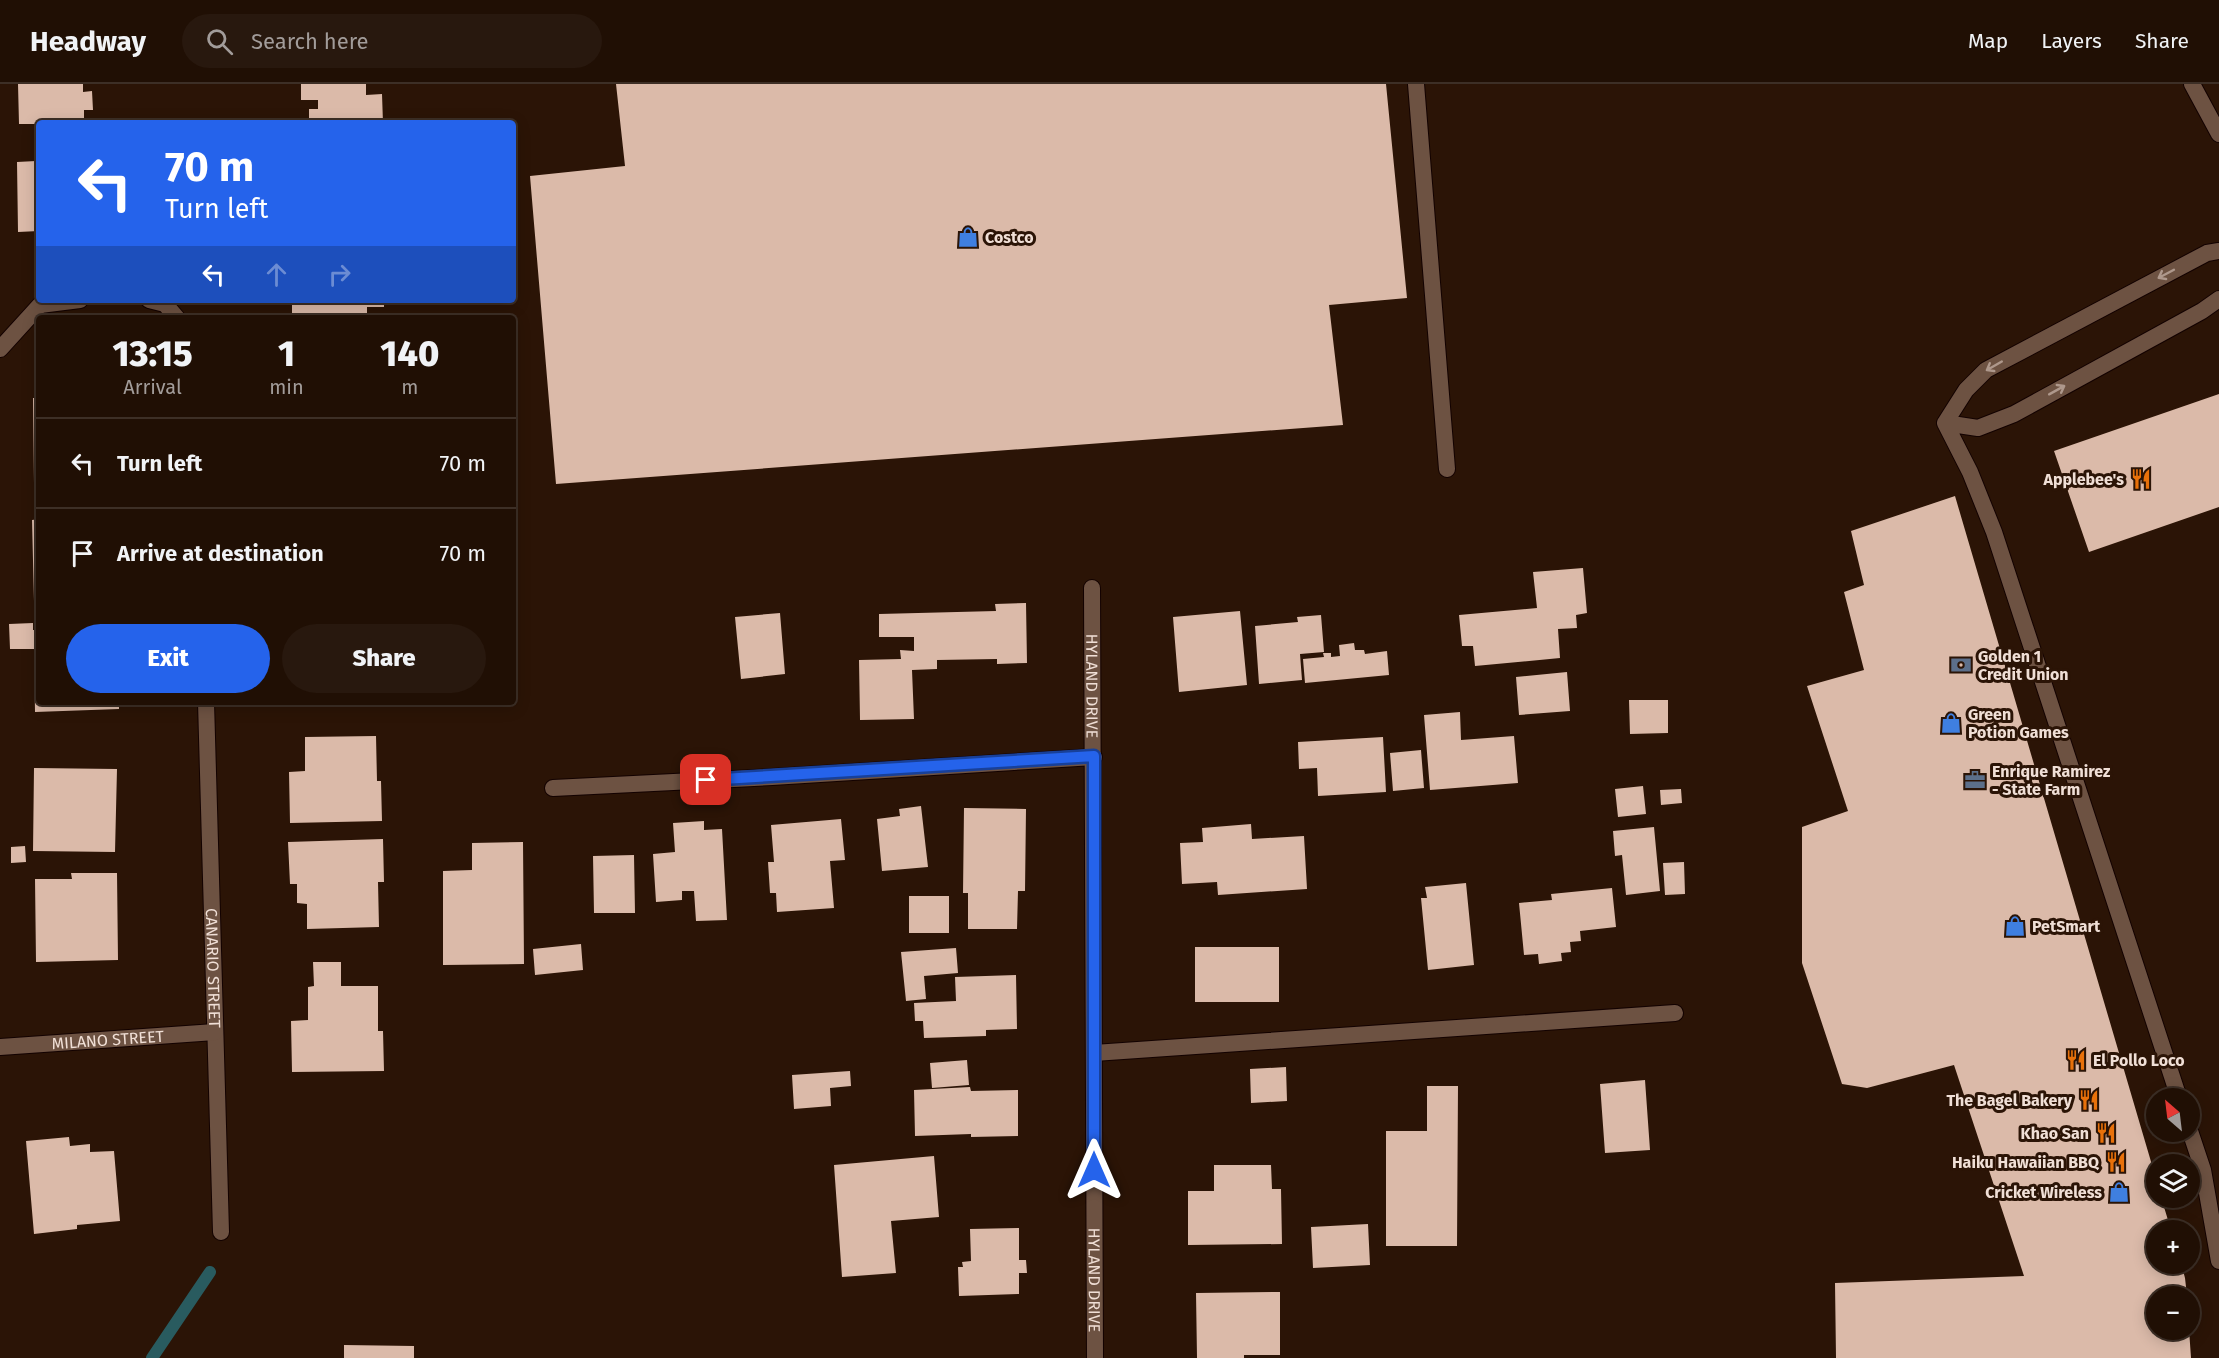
<!DOCTYPE html>
<meta charset="utf-8">
<style>
body{margin:0;font-family:"Fira Sans",sans-serif;background:#28180e;color:#f1f3f6;height:100vh;display:flex;flex-direction:column;font-size:22px;white-space:nowrap}
*{box-sizing:border-box;margin:0}
p{font-size:20px;color:#a29c9a}
.icon{flex:none;width:33px;height:33px;fill:none;stroke:currentColor;stroke-width:2;stroke-linecap:round;stroke-linejoin:round}
.map{position:relative;flex:1;overflow:hidden}
.drawer{position:absolute;left:36px;top:231px;width:480px;height:390px;display:flex;flex-direction:column;background:#200f04;border-radius:6px;box-shadow:0 3px 15px #0003,0 0 0 2px #3d2f26}
.drawer>*{flex:none}
.hud{position:absolute;left:36px;top:36px;width:480px;height:183px;border-radius:6px;box-shadow:0 3px 15px #0003,0 0 0 2px #3d2f26;background:#2563eb;color:#fff;overflow:hidden}
.needle{width:39px;rotate:332deg}
.fabs{position:absolute;left:2146px;top:1004px;display:grid;gap:12px}
.fabs a{display:grid;place-items:center;width:54px;height:54px;border-radius:50%;background:#200f04;box-shadow:0 3px 15px #0003,0 0 0 2px #3d2f26;font-size:30px}
.pin{position:absolute;display:grid;place-items:center;width:51px;height:51px;color:#fff;margin:-26px;border-radius:12px;box-shadow:0 3px 9px #0006}
.me{position:absolute;width:66px;margin:-33px;rotate:0deg;stroke-linejoin:round;filter:drop-shadow(0 0 4px #0008)}
.turn{display:flex;align-items:center;gap:21px;height:126px;padding:0 30px;font-size:27px}
.turn .icon{width:78px;height:78px;stroke-width:2.5}
.turn b{display:block;font-size:42px;line-height:51px}
.lanes{display:flex;align-items:center;height:57px;padding:0 30px;background:#0003;justify-content:center;gap:30px;direction:ltr}
.lanes .off{opacity:.35}
.eta{display:flex;justify-content:space-evenly;align-items:center;height:102px;text-align:center}
.eta b{font-size:36px;font-weight:800;line-height:42px}
.action{display:flex;gap:12px;margin-top:auto;padding:12px 30px}
.action a{flex:1;height:69px;border-radius:36px;background:#2563eb;color:#fff;font-size:24px;font-weight:800;line-height:69px;text-align:center}
.action a+a{background:#28180e;color:#f1f3f6}
ul{padding:0;list-style:none}
li{display:flex;align-items:center;gap:18px;height:90px;padding:0 30px;border-top:2px solid #3d2f26}
li div{flex:1}
li b{display:block;font-size:22px}
li em{font-style:normal}
header{display:flex;align-items:center;gap:36px;box-sizing:border-box;height:84px;padding:0 30px;background:#200f04;border-bottom:2px solid #3d2f26}
header strong{font-size:28px}
nav{display:flex;gap:33px;margin-inline-start:auto;font-size:21px}
.search{width:420px;height:54px;background:#28180e;display:flex;align-items:center;gap:15px;box-sizing:border-box;padding:0 21px;border-radius:33px;color:#a29c9a;font-size:22px}
.map>svg:first-child{display:block}
</style>
<header>
<strong>Headway</strong>
<div class="search"><svg class="icon" aria-label="search" viewBox="0 0 24 24"><circle cx="10" cy="10" r="6"/><path d="M15 15l6 6"/></svg>Search here</div>
<nav><a>Map</a><a>Layers</a><a>Share</a></nav>
</header>
<div class="map">
<svg width="2219" height="1274" viewBox="0 0 2219 1274">
<rect width="100%" height="100%" fill="#2b1406"/>
<g fill="none" stroke-linecap="round" stroke-linejoin="round">
<path stroke="#295b5f" stroke-width="12" d="M152,1274L210,1188"/>
</g>
<path fill="#dbbaa9" d="M18,0H83V8L92,7L93,26H84V35H99V39H39V147L18,148L17,78L36,77L35,40H19Z
M301,0H366V11L382,10L383,39H309V25H318V16H301Z
M616,0H1386L1407,214L1329,221L1343,341L556,400L530,92L625,82Z
M319,216H384V223H367V234H292V220L319,219Z
M2219,310V423L2089,468L2054,367Z
M33,314H39V399H34Z
M1955,412L2157,1098V1113H2161L2171,1146H2157V1179H2181L2185,1194L2187,1212H2157V1245H2189L2191,1274H1836L1835,1199L2024,1192L1954,981L1867,1004L1842,1000L1802,879V743L1848,727L1807,602L1864,586L1844,508L1864,501L1851,447Z
M39,435V516L34,517L32,436Z
M1583,484L1587,529L1576,531L1577,544L1558,545L1560,574L1475,582L1473,562H1462L1459,531L1537,524L1533,488Z
M1026,519L1027,579L997,580V575L937,576V585L912,586L914,635L860,636L859,576L901,575L900,566L914,567V553H879V530L996,527L995,520Z
M1240,527L1247,601L1179,608L1173,533Z
M780,529L785,590L741,595L735,533Z
M1321,531L1324,568L1300,570L1302,596L1259,600L1255,542L1298,538L1297,533Z
M33,539V546H39V618H119V625L35,628L34,565H10L9,540Z
M1354,559L1355,566H1364L1365,570L1387,567L1389,591L1305,599L1303,575L1324,573L1323,569H1331V573L1340,572L1339,561Z
M1567,588L1570,627L1519,631L1516,593Z
M1629,616H1668V649L1630,650Z
M1460,628L1461,656L1514,652L1518,699L1430,706L1424,631Z
M376,652L377,697H381L382,737L290,739L289,688L305,687V653Z
M1383,653L1386,708L1318,712L1317,684L1299,685L1298,658Z
M1421,666L1424,704L1393,707L1390,669Z
M34,684L117,685L115,768L33,767Z
M1643,702L1646,730L1618,733L1615,705Z
M1681,705L1682,719L1661,721L1660,706Z
M921,722L928,783L882,787L877,735L900,732L899,725Z
M964,724L1026,725L1025,807H1018L1017,845H968V809H963Z
M841,735L845,776L830,777L834,824L777,828L776,809H770L768,778H774L771,741Z
M704,737V746L722,745L727,836L696,837L694,807H682V816L656,818L653,770L675,768L673,739Z
M1251,740L1252,755L1304,752L1307,805L1218,811L1217,798L1182,800L1180,759L1203,758L1202,744Z
M1654,743L1660,807L1626,811L1622,771L1615,772L1613,747Z
M383,755L384,798H378L379,843L307,845V820L297,819V800H290L288,758Z
M523,758L524,880L443,881V787L472,786V759Z
M25,762L26,778L11,779V763Z
M634,771L635,829H594L593,772Z
M1684,778L1685,810L1665,811L1663,779Z
M71,789H117L118,876L36,878L35,795H72Z
M1466,799L1474,881L1428,886L1421,814H1427L1425,803Z
M1612,804L1616,843L1580,847L1581,857L1570,858L1571,868L1561,869L1562,877L1539,880L1538,870L1524,871L1519,819L1552,816L1551,810Z
M909,812H949V849H909Z
M581,860L583,886L535,891L533,865Z
M1195,863H1279V918H1195Z
M956,864L958,889L924,892L926,915L906,917L901,868Z
M313,878H341V902H378V947H383L384,987L292,988L291,937L308,936V903L314,902Z
M1016,891L1017,945L986,946V952L924,954L923,937H915L914,919L956,917L955,893Z
M967,976L969,1001L932,1004L930,979Z
M1286,983L1287,1017L1251,1019L1250,985Z
M850,987L851,1002L830,1004L831,1022L794,1025L792,991Z
M1645,996L1650,1066L1605,1069L1600,1000Z
M1427,1002H1458L1457,1162H1386V1047H1427Z
M970,1003L971,1007L1018,1006V1052L971,1053V1050L915,1052L914,1006Z
M69,1053L70,1062L90,1060V1068L114,1067L120,1137L77,1141V1145L34,1150L26,1057Z
M934,1072L939,1133L891,1137L896,1189L842,1193L834,1081Z
M1214,1081H1271L1272,1105H1281L1282,1160L1188,1161V1107H1214Z
M1368,1140L1370,1181L1313,1184L1311,1143Z
M1019,1144V1176H1026L1027,1189H1019V1210L959,1212L958,1183H963L962,1178L971,1177L970,1145Z
M1280,1208V1271H1244V1274H1197L1196,1209Z
M344,1261L414,1262V1274H344Z"/>
<g fill="none" stroke-linecap="round" stroke-linejoin="round">
<g stroke="#130200" stroke-width="18">
<path id="service" d="M1416,0L1447,385
M1945,339L1970,388L1994,448L2179,1014
M1945,339L1966,306L1986,286L2207,169L2219,167
M1945,339L1978,344L2014,330L2202,227L2219,215
M553,704L772,693L1094,673
M1094,969L1675,929
M2190,1047L2203,1086L2219,1177"/>
</g>
<g stroke="#130200" stroke-width="18">
<g id="minor">
<path d="M149,216L165,220L177,234"/>
<path d="M0,265L40,221L80,216"/>
<path id="s1" d="M1092,504L1095,1274"/>
<path id="s2" d="M206,618L221,1148"/>
<path id="s3" d="M0,963L215,948"/>
</g>
</g>
<g stroke="#130200" stroke-width="18">
<path id="secondary" d="M2192,0L2219,50"/>
</g>
<use href="#service" stroke="#6d5242" stroke-width="16"/>
<use href="#minor" stroke="#6d5242" stroke-width="16"/>
<use href="#secondary" stroke="#6d5242" stroke-width="16"/>
</g>
<defs><path id="oneway-shaft" d="M-6 0H5M1.5-3L5.5 0L1.5 3" fill="none" stroke-width="1.6" stroke-linecap="round" stroke-linejoin="round" transform="scale(1.5)"/></defs>
<g stroke="#ae988c">
<use href="#oneway-shaft" transform="translate(2166 190) rotate(152)"/>
<use href="#oneway-shaft" transform="translate(1994 282) rotate(150)"/>
<use href="#oneway-shaft" transform="translate(2057 306) rotate(-29)"/>
</g>
<g fill="none" stroke-linecap="round" stroke-linejoin="round">
<g stroke="#184099" stroke-width="15">
<path id="route" d="M706,696L1094,672V1086"/>
</g>
<use href="#route" stroke="#2563eb" stroke-width="10"/>
</g>
<defs>
<g id="shop-bare" transform="scale(1.62)"><path d="M-5-2.5h2.3a2.7 3.5 0 0 1 5.4 0H5L5.5 6h-11ZM-1.5-2.5h3a1.5 2.3 0 0 0-3 0Z" fill="#3f7fe0" stroke="#2b1406" stroke-width="2.5" paint-order="stroke"/></g>
<g id="restaurant-bare" transform="scale(1.62)"><path d="M-5-6h1v4h1v-4h1v4h1v-4h1v5L-1.5 .5V6h-2V.5L-5-1ZM5-6V6H3V1.5H1.5Q1.5-4 5-6Z" fill="#e8710a" stroke="#2b1406" stroke-width="2.5" paint-order="stroke"/></g>
<g id="bank-bare" transform="scale(1.62)"><path d="M-6-4H6V4H-6ZM0-2.3a2.3 2.3 0 1 0 0 4.6a2.3 2.3 0 1 0 0-4.6Z" fill="#5c6f8a" stroke="#2b1406" stroke-width="2.5" paint-order="stroke"/></g>
<g id="office-bare" transform="scale(1.62)"><path d="M-6-3h4V-5.5h4V-3h4V5H-6ZM-1-4.5V-3h2v-1.5ZM-6 0V1H6V0Z" fill="#5c6f8a" stroke="#2b1406" stroke-width="2.5" paint-order="stroke"/></g>
</defs>
<g fill-rule="evenodd">
<use href="#shop-bare" x="968" y="153"/>
<use href="#restaurant-bare" x="2141" y="395"/>
<use href="#bank-bare" x="1961" y="581"/>
<use href="#shop-bare" x="1951" y="639"/>
<use href="#office-bare" x="1975" y="696"/>
<use href="#shop-bare" x="2015" y="842"/>
<use href="#restaurant-bare" x="2076" y="976"/>
<use href="#restaurant-bare" x="2089" y="1016"/>
<use href="#restaurant-bare" x="2106" y="1049"/>
<use href="#restaurant-bare" x="2116" y="1078"/>
<use href="#shop-bare" x="2119" y="1108"/>
</g>
<g text-anchor="middle" dominant-baseline="central" stroke-width="6" stroke-linejoin="round" paint-order="stroke">
<g font-size="16" font-weight="bold" fill="#f0dfd6" stroke="#2b1406" text-anchor="start">
<text x="985" y="153">Costco</text>
<text x="2124" y="395" text-anchor="end">Applebee's</text>
<text x="1978" y="572">Golden 1<tspan x="1978" dy="18">Credit Union</tspan></text>
<text x="1968" y="630">Green<tspan x="1968" dy="18">Potion Games</tspan></text>
<text x="1992" y="687">Enrique Ramirez<tspan x="1992" dy="18">- State Farm</tspan></text>
<text x="2032" y="842">PetSmart</text>
<text x="2093" y="976">El Pollo Loco</text>
<text x="2072" y="1016" text-anchor="end">The Bagel Bakery</text>
<text x="2089" y="1049" text-anchor="end">Khao San</text>
<text x="2099" y="1078" text-anchor="end">Haiku Hawaiian BBQ</text>
<text x="2102" y="1108" text-anchor="end">Cricket Wireless</text>
</g>
<g font-size="16" fill="#f0dfd6" stroke="#2b1406">
<text stroke="none"><textPath href="#s1" startOffset="98">HYLAND DRIVE</textPath></text>
<text stroke="none"><textPath href="#s2" startOffset="266">CANARIO STREET</textPath></text>
<text stroke="none"><textPath href="#s3" startOffset="108">MILANO STREET</textPath></text>
<text stroke="none"><textPath href="#s1" startOffset="692">HYLAND DRIVE</textPath></text>
</g>
</g>
</svg>
<div class="fabs">
<a><svg class="needle" viewBox="-14 -14 28 28"><path d="M0-13l5 13h-10z" fill="#e53935"/><path d="M0 13l5-13h-10z" fill="#a29c9a"/></svg></a>
<a><svg class="icon" aria-label="layers" viewBox="0 0 24 24"><path d="M12 4l9 5-9 5-9-5zM3 14l9 5 9-5"/></svg></a>
<a>+</a>
<a>−</a>
</div>
<div class="pin" style="left:706px;top:696px;background:#d93025"><svg class="icon" aria-label="arrive" viewBox="0 0 24 24"><path d="M6 21V4h12l-3 4 3 4H6"/></svg></div>
<svg class="me" style="left:1094px;top:1086px" viewBox="-20 -20 40 40"><path d="M0-17L14 15 0 8-14 15z" fill="#2563eb" stroke="#fff" stroke-width="4"/></svg>
<div class="hud">
<div class="turn"><svg class="icon" aria-label="left" viewBox="0 0 24 24"><path d="M17 20v-9H6M10 6l-5 5 5 5"/></svg><div><b>70 m</b>Turn left</div></div>
<div class="lanes"><svg class="icon" aria-label="left" viewBox="0 0 24 24"><path d="M17 20v-9H6M10 6l-5 5 5 5"/></svg><svg class="icon off" aria-label="ahead" viewBox="0 0 24 24"><path d="M12 20V5M6 11l6-6 6 6"/></svg><svg class="icon off" aria-label="right" viewBox="0 0 24 24"><path d="M7 20v-9h11M14 6l5 5-5 5"/></svg></div>
</div>
<section class="drawer">
<div class="eta">
<div><b>13:15</b><p>Arrival</p></div>
<div><b>1</b><p>min</p></div>
<div><b>140</b><p>m</p></div>
</div>
<ul>
<li><svg class="icon" aria-label="left" viewBox="0 0 24 24"><path d="M17 20v-9H6M10 6l-5 5 5 5"/></svg><div><b>Turn left</b></div><em>70 m</em></li>
<li><svg class="icon" aria-label="arrive" viewBox="0 0 24 24"><path d="M6 21V4h12l-3 4 3 4H6"/></svg><div><b>Arrive at destination</b></div><em>70 m</em></li>
</ul>
<div class="action"><a>Exit</a><a>Share</a></div>
</section>
</div>
